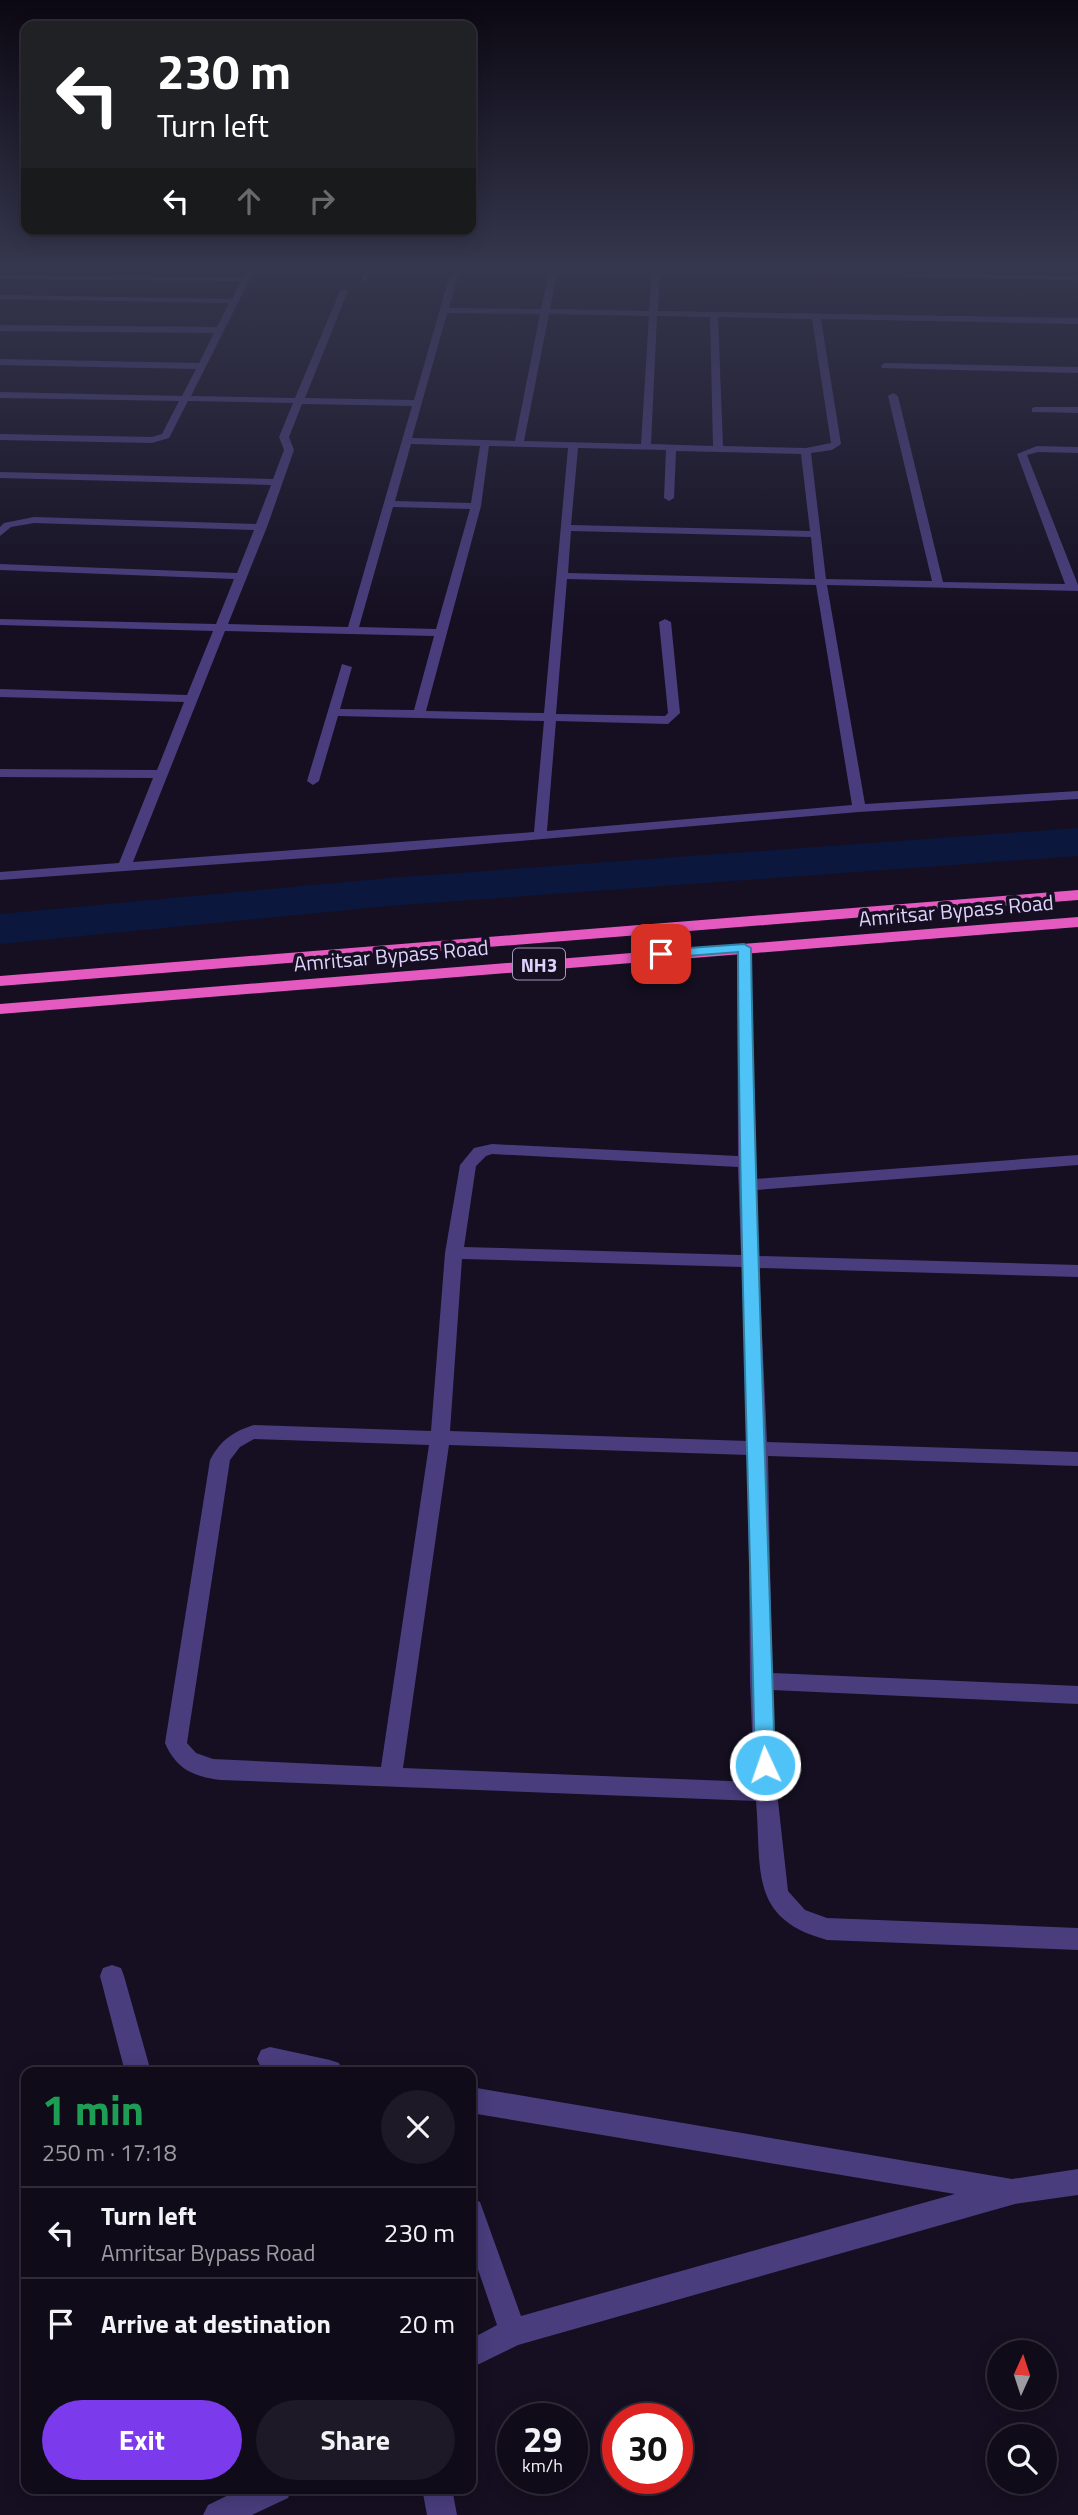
<!DOCTYPE html>
<meta charset="utf-8">
<style>
body{margin:0;font-family:"Titillium Web",sans-serif;background:#1e1926;color:#f1f3f6;height:100vh;display:flex;flex-direction:column;font-size:26px;white-space:nowrap}
*{box-sizing:border-box;margin:0}
p{font-size:23px;color:#9c9ba2}
.icon{flex:none;width:38px;height:38px;fill:none;stroke:currentColor;stroke-width:2;stroke-linecap:round;stroke-linejoin:round}
.map{position:relative;flex:1;overflow:hidden}
.sheet{position:absolute;left:21px;top:2067px;width:455px;height:427px;display:flex;flex-direction:column;background:#100b19;border-radius:14px;box-shadow:0 4px 18px #0003,0 0 0 2px #302b38}
.sheet>*{flex:none}
.top-card{position:absolute;left:21px;top:21px;width:455px;height:214px;border-radius:14px;box-shadow:0 4px 18px #0003,0 0 0 2px #302b38;background:#202124;color:#fff;overflow:hidden}
.needle{width:46px;rotate:3deg}
.buttons{position:absolute;left:987px;top:2340px;display:grid;gap:14px}
.buttons a{display:grid;place-items:center;width:70px;height:70px;border-radius:50%;background:#100b19;box-shadow:0 4px 18px #0003,0 0 0 2px #302b38;font-size:35px}
.speed{position:absolute;left:497px;top:2403px;display:flex;gap:14px;font-size:35px;font-weight:700;text-align:center}
.speed>*{display:grid;place-content:center;width:91px;height:91px;border-radius:50%;background:#100b19;box-shadow:0 4px 18px #0003,0 0 0 2px #302b38;line-height:1}
.speed small{font-size:18px;font-weight:400}
.speed .limit{border:10px solid #d22;background:#fff;color:#111}
.pin{position:absolute;display:grid;place-items:center;width:60px;height:60px;color:#fff;margin:-30px;border-radius:14px;box-shadow:0 4px 10px #0006}
.me{position:absolute;width:77px;margin:-38px;rotate:357deg;stroke-linejoin:round;filter:drop-shadow(0 0 5px #0008)}
.turn{display:flex;align-items:center;gap:24px;height:147px;padding:0 21px;font-size:32px}
.turn .icon{width:91px;height:91px;stroke-width:2.5}
.turn b{display:block;font-size:49px;line-height:60px}
.lanes{display:flex;align-items:center;height:66px;padding:0 21px;background:#0003;justify-content:center;gap:35px;direction:ltr}
.lanes .off{opacity:.35}
.round{display:grid;place-items:center;flex:none;width:74px;height:74px;border-radius:37px;background:#1e1926}
.summary{display:flex;align-items:center;justify-content:space-between;height:119px;padding:0 21px}
h1{font-size:42px;font-weight:700;line-height:52px;color:#1e9e55}
.button{display:flex;gap:14px;margin-top:auto;padding:14px 21px}
.button a{flex:1;height:80px;border-radius:42px;background:#7c3aed;color:#fff;font-size:28px;font-weight:700;line-height:80px;text-align:center}
.button a+a{background:#1e1926;color:#f1f3f6}
ul{padding:0;list-style:none}
li{display:flex;align-items:center;gap:21px;height:91px;padding:0 21px;border-top:2px solid #302b38}
li div{flex:1}
li b{display:block;font-size:26px}
li em{font-style:normal}
.map>svg:first-child{display:block}
</style>
<div class="map">
<svg width="1078" height="2515" viewBox="0 0 1078 2515">
<rect width="100%" height="100%" fill="#150f21"/>
<g fill="none" stroke-linecap="round" stroke-linejoin="round">
<path fill="#0c173d" fill-rule="evenodd" d="M1078,828V856L389,906L0,944V914L389,878Z"/>
<path fill="#493d7d" fill-rule="evenodd" d="M248,267H256L191,396L295,398L340,291L344,289L348,291L305,398L414,400L452,267H460L449,308L541,309L550,267H558L550,309L649,311L652,267L1078,276V280L660,271L658,311L1078,318V324L821,319L841,444L832,450L811,453L826,579L932,581L888,396L893,393L898,396L943,582L1065,584L1017,454L1037,446L1078,447V453L1038,452L1027,455L1078,585V591L827,585L865,804L1078,791V799L859,812L390,852L0,880V872L119,863L153,778L0,777V769L157,770L184,702L0,697V689L187,695L213,631L0,625V619L216,624L234,579L0,570V564L237,573L254,530L34,523L11,527L0,536V527L4,523L34,517L256,524L271,485L0,478V472L273,479L284,450L279,437L293,403L188,401L169,438L152,443L0,440V434L152,437L162,434L179,401L0,398V392L182,396L196,369L0,365V359L199,363L214,333L0,331V325L217,327L229,303L0,299V295L232,299L241,281L0,279V275L243,277ZM447,313L540,314L515,441L412,438ZM549,314L649,316L641,444L524,441ZM657,316L710,317L713,446L651,444ZM718,317L812,319L831,443L806,448L723,446ZM302,404L412,406L348,627L228,624L267,527L294,450L289,437ZM411,444L480,446L471,503L395,501ZM489,446L568,448L544,713L426,711L481,506ZM578,448L666,450L664,498L669,501L674,498L676,451L801,454L810,531L571,525ZM393,507L470,509L436,629L359,627ZM571,531L811,537L815,579L568,573ZM567,579L816,585L852,805L547,831L556,721L668,724L680,713L671,622L665,619L659,622L668,713L665,716L556,714ZM225,631L434,636L414,710L340,709L352,667L342,664L307,781L313,785L319,781L338,716L544,721L534,832L133,862Z
M367,267H375L365,281L361,279Z
M885,363L1078,367V373L882,368L881,366Z
M1035,407H1078V413L1032,412V408Z
M744,944L751,948L755,1179L1078,1155V1165L756,1190L759,1256L1078,1265V1277L759,1268L767,1442L1078,1452V1466L768,1456L772,1673L1078,1686V1704L772,1690L777,1792L788,1891L805,1910L827,1918L1078,1928V1950L827,1940C748,1919 762,1870 756,1801L221,1780C194,1777 176,1769 165,1743L210,1460C221,1440 232,1432 254,1425L431,1431L445,1253L460,1165L474,1148L492,1144L738,1156L737,948ZM492,1154L738,1167L741,1255L464,1247L476,1166L486,1156ZM462,1259L742,1267L748,1441L450,1431ZM254,1439L429,1445L381,1767L213,1759L196,1753L187,1743L230,1460L240,1447ZM449,1445L748,1455L750,1681L754,1782L403,1768Z
M112,1965L121,1968L124,1976L151,2072H125L100,1976L103,1968Z
M270,2047L330,2060L339,2063L343,2072L270,2071L261,2068L257,2059L261,2050Z
M471,2087L1012,2179L1078,2169V2195L1015,2204L518,2345L471,2368V2339L497,2325L471,2249V2198L480,2202L521,2316L955,2194L471,2113Z
M243,2488H292L288,2498L252,2515H203L208,2505Z
M422,2488H452L457,2515H427Z"/>
<path fill="#e45ac0" fill-rule="evenodd" d="M1078,890V900L0,986V976Z
M1078,917V927L0,1014V1004Z"/>
</g>
<linearGradient id="sky" x2="0" y2="1"><stop stop-color="#0c0812"/><stop offset="0.43" stop-color="#35374e"/><stop offset="1" stop-color="#35374e" stop-opacity="0"/></linearGradient>
<rect width="1078" height="619" fill="url(#sky)"/>
<path fill="#4fc3f7" stroke="#337fa1" stroke-width="2" d="M744,944L751,948C755,1220 767,1492 775,1765L772,1771L765,1773L758,1771L755,1765C749,1494 739,1223 738,952L661,958L655,954L661,950Z"/>
<g text-anchor="middle" dominant-baseline="central" stroke-width="7" stroke-linejoin="round" paint-order="stroke">
<rect fill="#150f21" stroke="#a198ba" stroke-width="2" x="513" y="948.5" width="52" height="31" rx="5"/>
<g font-size="19" font-weight="bold" fill="#ddd2fc">
<text x="539" y="964">NH3</text>
</g>
<g font-size="21" fill="#ddd2fc" stroke="#150f21">
<text transform="translate(956 910) rotate(-5)">Amritsar Bypass Road</text>
<text transform="translate(391 955) rotate(-5)">Amritsar Bypass Road</text>
</g>
</g>
</svg>
<div class="buttons">
<a><svg class="needle" viewBox="-14 -14 28 28"><path d="M0-13l5 13h-10z" fill="#e53935"/><path d="M0 13l5-13h-10z" fill="#9c9ba2"/></svg></a>
<a><svg class="icon" aria-label="search" viewBox="0 0 24 24"><circle cx="10" cy="10" r="6"/><path d="M15 15l6 6"/></svg></a>
</div>
<div class="speed"><div>29<small>km/h</small></div><div class="limit">30</div></div>
<div class="pin" style="left:661px;top:954px;background:#d93025"><svg class="icon" aria-label="arrive" viewBox="0 0 24 24"><path d="M6 21V4h12l-3 4 3 4H6"/></svg></div>
<svg class="me" style="left:765px;top:1765px" viewBox="-20 -20 40 40"><circle r="17" fill="#4fc3f7" stroke="#fff" stroke-width="3"/><path d="M0-11L8 9 0 5-8 9z" fill="#fff"/></svg>
<div class="top-card">
<div class="turn"><svg class="icon" aria-label="left" viewBox="0 0 24 24"><path d="M17 20v-9H6M10 6l-5 5 5 5"/></svg><div><b>230 m</b>Turn left</div></div>
<div class="lanes"><svg class="icon" aria-label="left" viewBox="0 0 24 24"><path d="M17 20v-9H6M10 6l-5 5 5 5"/></svg><svg class="icon off" aria-label="ahead" viewBox="0 0 24 24"><path d="M12 20V5M6 11l6-6 6 6"/></svg><svg class="icon off" aria-label="right" viewBox="0 0 24 24"><path d="M7 20v-9h11M14 6l5 5-5 5"/></svg></div>
</div>
<section class="sheet">
<div class="summary"><div><h1>1 min</h1><p>250 m · 17:18</p></div><a class="round"><svg class="icon" aria-label="close" viewBox="0 0 24 24"><path d="M6 6l12 12M18 6L6 18"/></svg></a></div>
<ul>
<li><svg class="icon" aria-label="left" viewBox="0 0 24 24"><path d="M17 20v-9H6M10 6l-5 5 5 5"/></svg><div><b>Turn left</b><p>Amritsar Bypass Road</p></div><em>230 m</em></li>
<li><svg class="icon" aria-label="arrive" viewBox="0 0 24 24"><path d="M6 21V4h12l-3 4 3 4H6"/></svg><div><b>Arrive at destination</b></div><em>20 m</em></li>
</ul>
<div class="button"><a>Exit</a><a>Share</a></div>
</section>
</div>
